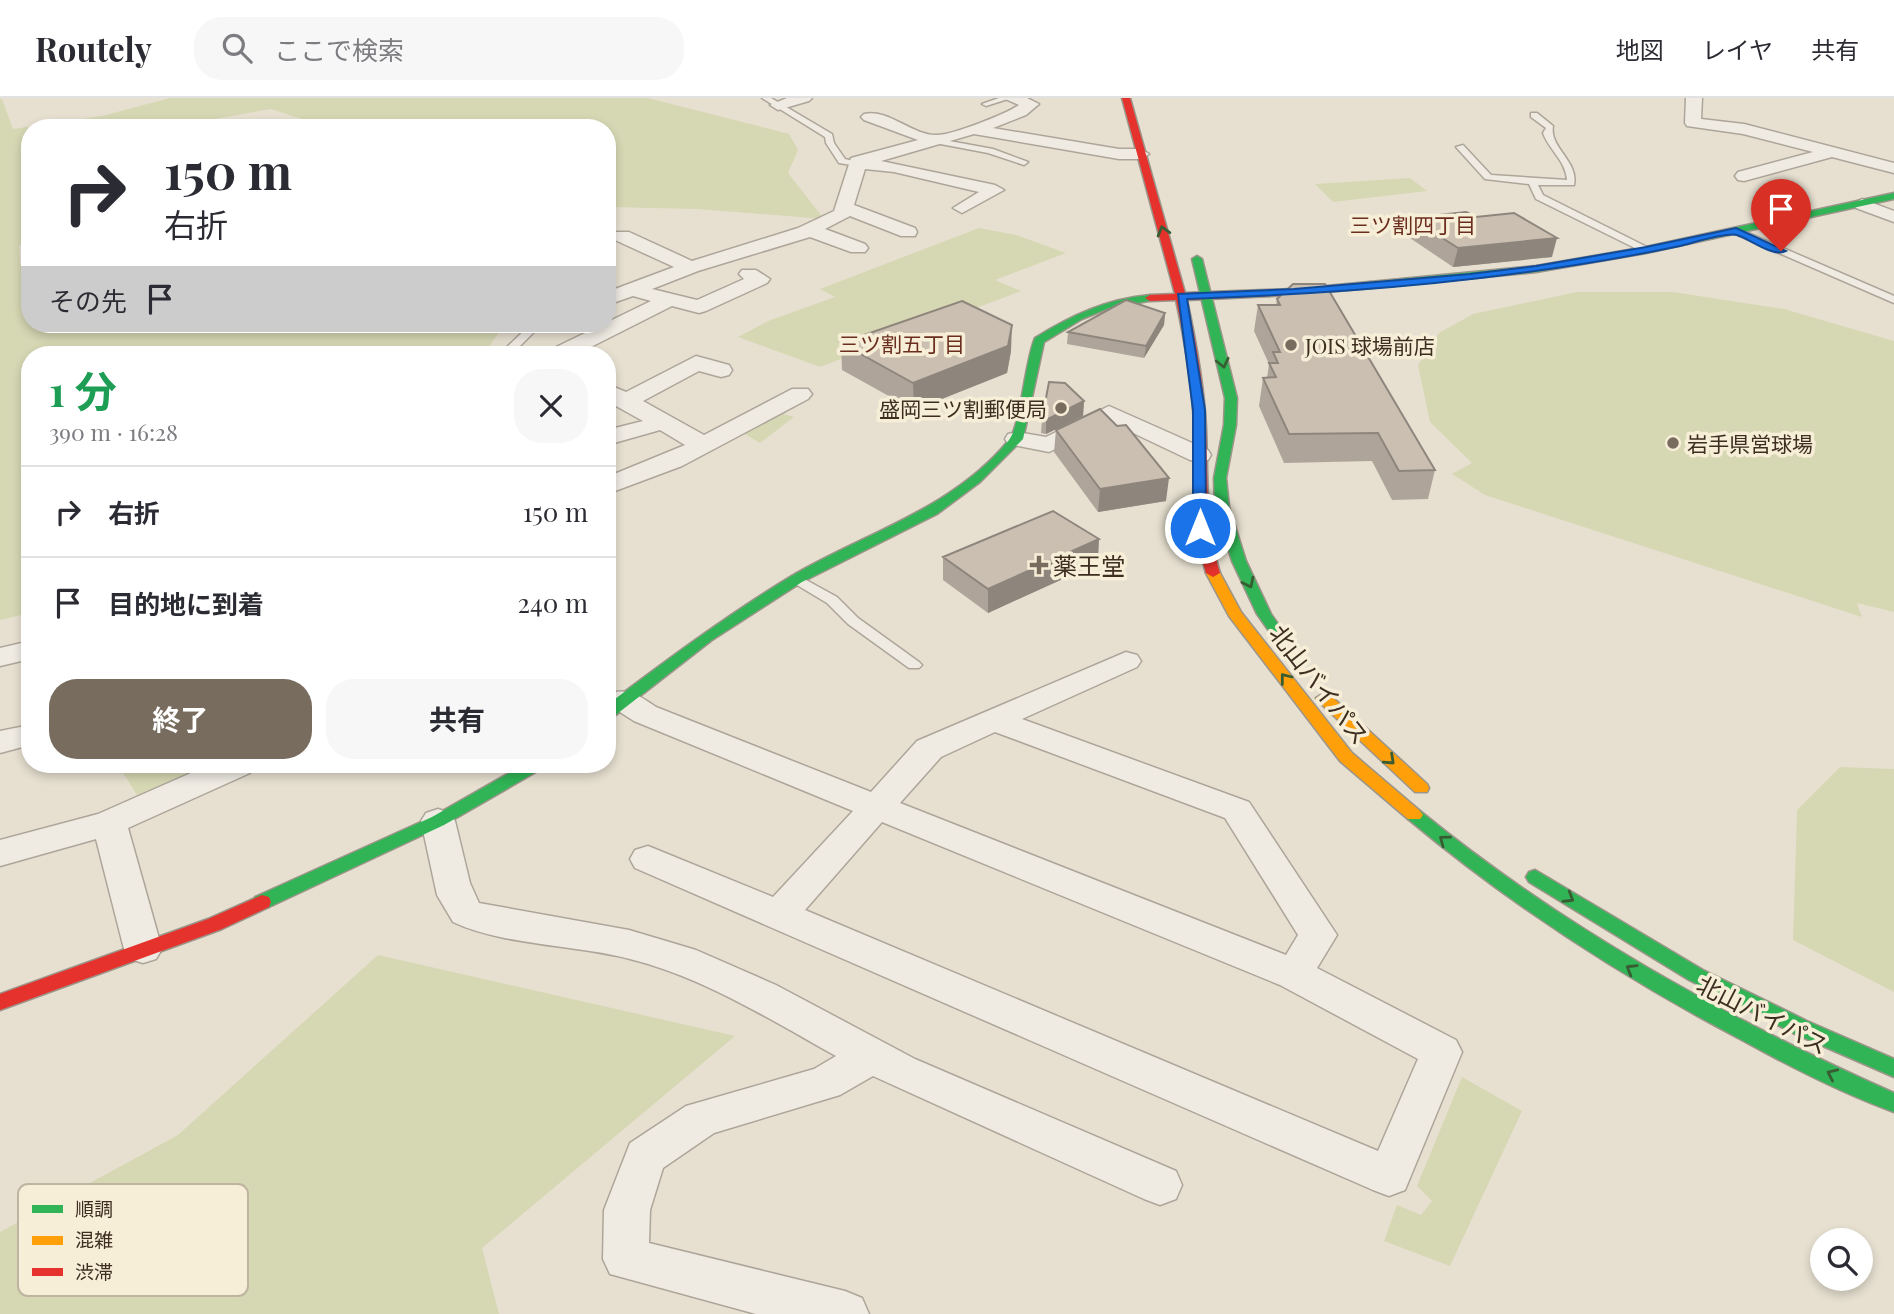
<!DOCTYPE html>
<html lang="ja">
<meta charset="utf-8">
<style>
body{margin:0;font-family:"Playfair Display","Noto Sans JP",serif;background:#f7f7f7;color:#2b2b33;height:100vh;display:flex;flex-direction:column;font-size:26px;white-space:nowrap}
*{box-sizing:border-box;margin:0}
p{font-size:23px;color:#7c7c81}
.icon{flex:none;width:38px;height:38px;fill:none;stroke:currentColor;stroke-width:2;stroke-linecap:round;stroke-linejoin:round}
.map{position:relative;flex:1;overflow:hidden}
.drawer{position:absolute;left:21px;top:248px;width:595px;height:427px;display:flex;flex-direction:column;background:#fff;border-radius:28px;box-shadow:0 4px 10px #0003}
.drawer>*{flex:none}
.hud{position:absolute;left:21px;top:21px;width:595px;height:214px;border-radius:28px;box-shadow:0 4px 10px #0003;background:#fff;color:#2b2b33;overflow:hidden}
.fabs{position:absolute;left:1810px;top:1130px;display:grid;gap:14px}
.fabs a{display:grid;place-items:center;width:63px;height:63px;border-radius:50%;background:#fff;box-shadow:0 4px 10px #0003;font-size:35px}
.pin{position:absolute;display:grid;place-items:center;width:60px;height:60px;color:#fff;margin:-72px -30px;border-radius:50% 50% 50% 0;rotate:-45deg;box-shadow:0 0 7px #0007}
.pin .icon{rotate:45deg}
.me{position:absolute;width:77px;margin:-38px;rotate:0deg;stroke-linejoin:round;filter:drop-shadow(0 0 5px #0008)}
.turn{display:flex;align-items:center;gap:24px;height:147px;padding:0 28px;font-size:32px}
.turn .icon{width:91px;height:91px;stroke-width:2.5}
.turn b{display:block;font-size:49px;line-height:60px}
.then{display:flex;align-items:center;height:66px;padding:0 28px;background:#0003;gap:14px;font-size:26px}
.round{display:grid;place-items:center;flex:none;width:74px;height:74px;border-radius:28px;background:#f7f7f7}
.summary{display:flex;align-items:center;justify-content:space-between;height:119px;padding:0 28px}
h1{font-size:42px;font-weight:700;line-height:52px;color:#1e9e55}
.button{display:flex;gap:14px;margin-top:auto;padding:14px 28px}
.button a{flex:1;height:80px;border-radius:28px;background:#786c5e;color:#fff;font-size:28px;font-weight:700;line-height:80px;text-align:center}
.button a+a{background:#f7f7f7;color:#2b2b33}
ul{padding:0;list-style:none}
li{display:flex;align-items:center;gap:21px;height:91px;padding:0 28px;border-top:2px solid #e1e1e2}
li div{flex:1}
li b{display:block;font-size:26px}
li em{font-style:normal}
header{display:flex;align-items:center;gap:42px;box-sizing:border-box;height:98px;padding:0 35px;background:#fff;border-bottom:2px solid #e1e1e2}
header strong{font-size:33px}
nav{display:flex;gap:38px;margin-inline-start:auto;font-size:24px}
.search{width:490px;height:63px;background:#f7f7f7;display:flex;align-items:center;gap:18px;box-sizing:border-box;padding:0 24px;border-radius:28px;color:#7c7c81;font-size:26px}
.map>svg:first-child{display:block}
</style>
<header>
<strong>Routely</strong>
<div class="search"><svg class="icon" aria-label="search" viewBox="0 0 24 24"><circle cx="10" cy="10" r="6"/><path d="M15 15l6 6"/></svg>ここで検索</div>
<nav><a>地図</a><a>レイヤ</a><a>共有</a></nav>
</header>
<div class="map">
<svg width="1894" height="1216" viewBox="0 0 1894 1216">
<rect width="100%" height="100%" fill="#e7e0d1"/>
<path fill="#d6d7b3" d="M170,0H648L789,36L798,52L788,75L824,121L697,111L607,109V30H329L271,11L163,30H30V137L19,148L20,167L30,169V226H505L483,257H30V515L0,522V1H2L13,31L102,18Z
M1410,80L1427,93L1333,104L1315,86Z
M979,130L1016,137L1066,155L995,182L1021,193L820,269L738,239L768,223L835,199L820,191Z
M1577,194H1673L1784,211L1894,243V514L1857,505L1862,519L1485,397L1452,376L1472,365L1430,324L1418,267L1439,235L1473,216Z
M780,315L794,319L760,345L743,335Z
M122,667H208L137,697L119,668Z
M1840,669L1894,671V894L1793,842L1797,712Z
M378,857L735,938L482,1150L499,1216H0V1134L178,1037Z
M1462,979L1522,1013L1450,1168L1384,1143L1397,1107L1421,1117L1432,1103L1417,1088Z"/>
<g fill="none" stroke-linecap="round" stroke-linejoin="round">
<g stroke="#ada599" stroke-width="3">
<path id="lane" d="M762,0H771L832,36L834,45L845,61L861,65L857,68L839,65L826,45L825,39Z
M999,0H1011L986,8L982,6Z
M1531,15H1537L1553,28C1549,50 1579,63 1574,87H1538L1543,97L1649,150V154H1643L1536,101L1529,86L1485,81L1456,49L1463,47L1491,77L1567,82C1566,63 1549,52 1543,35L1546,30L1531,19Z
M933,40L993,51L1028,64L1024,67L988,55L930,44Z
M1733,131H1739L1894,198V205L1733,135Z
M531,226H542L516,252H508V248Z
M797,477L837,499L858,520L919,564L922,567L919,570H909L848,526L827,505L792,484L790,481L792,478Z"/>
</g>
<g stroke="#ada599" stroke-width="3">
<path id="street" d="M787,0H812L809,3L778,12L770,7Z
M1003,0H1027L1039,6L1026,17L993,30L1119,51H1141L1149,56L1141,61H1119L974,36L881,63L995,87L1004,92L962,115L953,110L979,94L894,74L865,71L854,107L915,130L917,134L915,138H901L850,118L825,131L865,146L868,150L865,154H851L810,139L698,173L652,191L697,202L744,181L739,176L742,172H756L770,181L767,185L706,213L699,215L672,208L575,257H547L550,252L651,203L633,198L607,207V194L674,169L615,142L613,138L615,134H629L692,163L798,130L834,113L851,60L918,42L864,22L861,19L864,16C888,10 913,38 937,37C952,37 1006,16 1019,7Z
M1686,0H1702L1701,21L1744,26L1894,65V75L1832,59L1744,83L1738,82L1735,78L1738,74L1813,54L1743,36L1687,28L1685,25Z
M1862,101L1894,113V124L1856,110L1853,106Z
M696,258L729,267L732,272L729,277L721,279L699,273L643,303L704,337L792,291H808L812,296L808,301L682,368L607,396V379L685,347L660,332L607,347V332L643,323L607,303V286L626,294Z
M1109,308L1208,352L1211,357L1208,362L1199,364L1190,362L1110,324L1049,354L1008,346L1005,341L1008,336L1017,334L1046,339Z
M30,543V561L0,568V550Z
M1126,554L1137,557L1141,563L1137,569L1022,621L1249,704L1337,837L1317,870L1456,942L1462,954L1405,1092L1389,1098L1373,1092L635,770L630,761L635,752L648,748L773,799L853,713L634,623L612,609L607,602L612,595C630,590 641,599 656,609L871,694L917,643ZM995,634L1225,720L1298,837L1286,857L900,705L941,659ZM882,724L1280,887L1418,961L1378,1053L805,812Z
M30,627V647L0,655V633Z
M209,667H255L250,675L128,730L162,851L156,861L143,865L130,861L124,851L96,741L0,768V742L98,716Z
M438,711L450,715L455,723L470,785L479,805L629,832L696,852L776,887L915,961L1176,1073L1182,1087L1176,1101L1160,1107L1144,1101L873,978L840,997L714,1035L663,1070L650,1112L649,1145L845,1193L862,1200L869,1216H756L610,1176L603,1161L604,1112L630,1045L686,1008L814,971L836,958C771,922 703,879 630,861C577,847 501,847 453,824L437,797L421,723L426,715Z"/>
</g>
<g stroke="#9c958a" stroke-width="3">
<path id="fast" d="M1894,95V101L1646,155L1536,174L1370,190L1365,187L1370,184L1536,168L1646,149Z
M1197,158L1202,161L1237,300L1236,327L1226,380L1229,409L1246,463L1271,516L1288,540L1281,544L1276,543L1257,516L1232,463L1215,409L1214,380L1224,327L1225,300L1192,161Z
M1150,197L1155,200L1154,202L1109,210L1082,221L1044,244L1023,341L980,384L937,416L802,484L712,542L613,619L607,620V607C667,562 726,518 790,479C864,435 952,412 1009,342C1021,327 1025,262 1035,240C1072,217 1107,201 1150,197Z
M523,667H543L541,671L444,727L269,809L262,811L255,809L253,804L255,799L432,719Z
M1414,711L1420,713C1565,831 1724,919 1894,995V1014C1841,995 1789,968 1740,941C1622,879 1511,807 1408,721L1405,717L1408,713Z
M1535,772L1703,872L1807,923L1894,961V979L1793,935L1689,882L1529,784L1526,779L1529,774Z"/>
</g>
<g stroke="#9c958a" stroke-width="3">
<path id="slow" d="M1213,471L1220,475L1241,514L1352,655L1420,713L1423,717L1420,721H1408L1340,663L1229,518L1206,475Z
M1324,595L1330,597L1427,686L1429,690L1427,694H1415L1318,603L1316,600Z"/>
</g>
<g stroke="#9c958a" stroke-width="3">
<path id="jam" d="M1122,0H1130L1185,195L1294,191L1370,184L1375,187L1370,190L1294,197L1187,202C1196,244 1204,287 1206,330C1208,380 1205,427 1220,475L1213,479L1206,475C1191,427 1196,380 1194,330C1193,287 1185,244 1176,202L1150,203L1145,200L1150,197L1175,196Z
M262,797L269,799L271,804L269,809L222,831L0,912V896L208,821Z"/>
</g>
<use href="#lane" fill="#efebe3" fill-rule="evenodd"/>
<use href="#street" fill="#efebe3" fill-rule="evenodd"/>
<use href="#fast" fill="#30b455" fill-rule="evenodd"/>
<use href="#slow" fill="#ff9f0a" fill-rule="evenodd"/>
<use href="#jam" fill="#e5322d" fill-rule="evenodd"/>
</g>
<path fill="#afa499" d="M1411,120L1552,159L1453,169L1407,138Z
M1277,201L1435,372L1428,401L1392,402L1372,363L1284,365L1259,308L1263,280H1267L1269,266L1254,233L1258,207H1276Z
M1165,215L1164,227L1144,260L1067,246L1068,234Z
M841,245L1011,253L1007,275L914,312L842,272Z
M1084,303L1083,318L1046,336L1041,335L1042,321Z
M1056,332L1166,403L1098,414L1054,354Z
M943,459L1098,465L988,515L943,482Z"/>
<path fill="#8e867d" d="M1557,140L1552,159L1453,169L1458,150Z
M1165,215L1164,227L1144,260L1146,248Z
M1012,227L1011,253L1007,275L914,312L913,285Z
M1084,303L1083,318L1046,336V322Z
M1169,380L1166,403L1098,414L1100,391Z
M1099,441L1098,465L988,515V491Z"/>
<path fill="#cbbfb2" stroke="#8e867d" stroke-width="2" d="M1466,114L1476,119L1514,115L1557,140L1458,150L1411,120Z
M1293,186H1325L1435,372L1399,373L1378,335L1289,336L1263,280L1276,279L1269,265H1278L1273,254H1280L1258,207H1280L1277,201Z
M1126,202L1165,215L1146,248L1068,234Z
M962,203L1012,227L1008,248L913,285L841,245Z
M1049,284L1065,285L1084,303L1046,322L1042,321Z
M1100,311L1117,328L1126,327L1169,380L1100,391L1056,332Z
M1053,413L1099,441L988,491L943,459Z"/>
<defs><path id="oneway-chevron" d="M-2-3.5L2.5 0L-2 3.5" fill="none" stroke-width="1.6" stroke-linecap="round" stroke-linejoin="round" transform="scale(1.75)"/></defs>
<g stroke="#385d33">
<use href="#oneway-chevron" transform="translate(1163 133) rotate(-106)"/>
<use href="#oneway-chevron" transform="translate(1223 265) rotate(77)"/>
<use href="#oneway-chevron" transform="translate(1249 485) rotate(64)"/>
<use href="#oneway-chevron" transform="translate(1285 580) rotate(-128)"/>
<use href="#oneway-chevron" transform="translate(1390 662) rotate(43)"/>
<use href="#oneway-chevron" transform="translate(1444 742) rotate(-143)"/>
<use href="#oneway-chevron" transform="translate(1569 800) rotate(31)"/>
<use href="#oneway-chevron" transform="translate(1631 871) rotate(-149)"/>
<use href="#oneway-chevron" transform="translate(1832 976) rotate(-155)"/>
</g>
<path fill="#1a73e8" stroke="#114b97" stroke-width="2" d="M1736,130L1786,153C1774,160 1750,141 1737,137C1726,134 1693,145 1680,148C1518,182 1353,195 1187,201L1205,312L1206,430L1200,434L1193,430V312L1178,196L1294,191L1470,176L1536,168L1646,149Z"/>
<g fill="#786c5e" stroke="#f7eed8" stroke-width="2.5">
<circle cx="1291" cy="247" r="7"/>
<circle cx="1061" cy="310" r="7"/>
<circle cx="1673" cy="345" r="7"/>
<path d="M1035.5 456.5h7v7h7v7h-7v7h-7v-7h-7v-7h7z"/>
</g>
<g text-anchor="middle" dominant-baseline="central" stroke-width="7" stroke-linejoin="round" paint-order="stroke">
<g font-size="21" fill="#6b2e1e" stroke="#f7eed8">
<text x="1413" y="126">三ツ割四丁目</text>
<text x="902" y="245">三ツ割五丁目</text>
</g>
<g font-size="21" fill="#3d2e20" stroke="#f7eed8" text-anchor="start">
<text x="1305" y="247">JOIS 球場前店</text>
<text x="1047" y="310" text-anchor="end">盛岡三ツ割郵便局</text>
<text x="1687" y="345">岩手県営球場</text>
</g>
<g font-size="24" fill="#3d2e20" stroke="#f7eed8" text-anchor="start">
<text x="1053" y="467">薬王堂</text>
</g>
<g font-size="24" fill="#3d2e20" stroke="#f7eed8">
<text transform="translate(1320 586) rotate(52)">北山バイパス</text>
<text transform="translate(1763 916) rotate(27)">北山バイパス</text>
</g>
</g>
<rect x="18" y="1086" width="230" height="112" rx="10" fill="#f7eed8" stroke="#bfb4a1" stroke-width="2"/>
<rect x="32" y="1107" width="31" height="8" fill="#30b455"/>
<rect x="32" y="1138" width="31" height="9" fill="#ff9f0a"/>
<rect x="32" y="1170" width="31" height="8" fill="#e5322d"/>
<g font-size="19" fill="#3d2e20">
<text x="75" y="1118">順調</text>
<text x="75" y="1149">混雑</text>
<text x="75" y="1181">渋滞</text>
</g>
</svg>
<div class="fabs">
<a><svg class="icon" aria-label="search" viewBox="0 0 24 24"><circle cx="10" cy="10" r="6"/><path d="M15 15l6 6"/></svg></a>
</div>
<div class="pin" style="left:1781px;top:153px;background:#d93025"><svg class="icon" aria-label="arrive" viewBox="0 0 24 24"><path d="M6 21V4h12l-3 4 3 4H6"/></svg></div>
<svg class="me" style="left:1200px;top:430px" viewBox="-20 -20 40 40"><circle r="17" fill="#1a73e8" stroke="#fff" stroke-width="3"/><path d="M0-11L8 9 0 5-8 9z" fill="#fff"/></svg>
<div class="hud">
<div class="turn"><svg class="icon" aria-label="right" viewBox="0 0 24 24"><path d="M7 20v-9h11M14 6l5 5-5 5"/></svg><div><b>150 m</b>右折</div></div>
<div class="then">その先<svg class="icon" aria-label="arrive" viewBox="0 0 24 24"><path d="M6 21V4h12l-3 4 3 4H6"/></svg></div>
</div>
<section class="drawer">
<div class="summary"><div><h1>1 分</h1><p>390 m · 16:28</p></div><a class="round"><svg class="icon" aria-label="close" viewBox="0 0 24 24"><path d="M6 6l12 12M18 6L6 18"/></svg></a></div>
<ul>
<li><svg class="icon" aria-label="right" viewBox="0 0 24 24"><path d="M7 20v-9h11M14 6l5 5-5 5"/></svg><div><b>右折</b></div><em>150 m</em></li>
<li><svg class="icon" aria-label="arrive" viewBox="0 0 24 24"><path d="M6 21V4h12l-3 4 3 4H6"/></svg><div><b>目的地に到着</b></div><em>240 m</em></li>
</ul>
<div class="button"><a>終了</a><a>共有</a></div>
</section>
</div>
